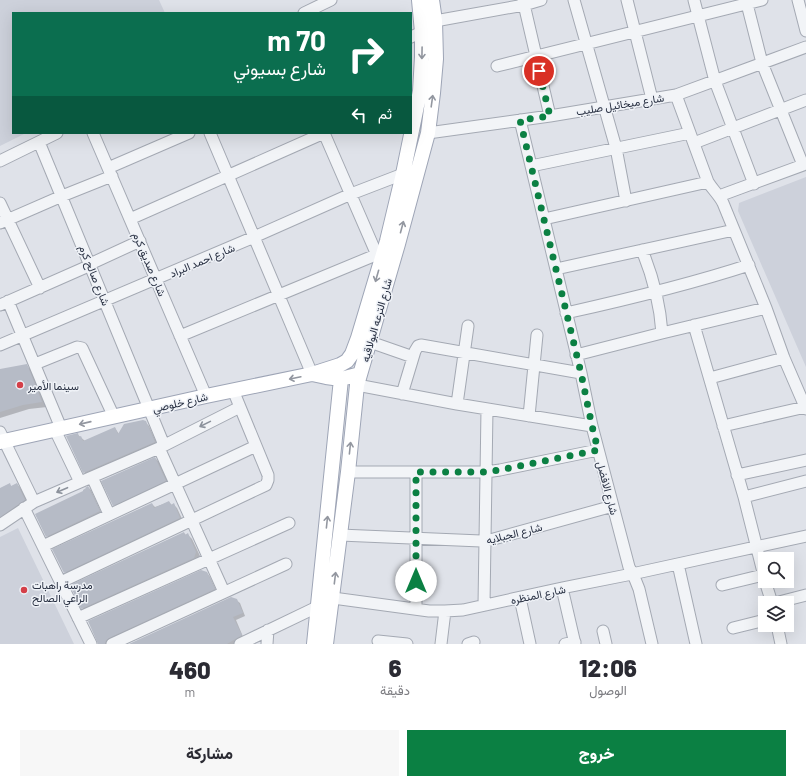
<!DOCTYPE html>
<html lang="ar">
<meta charset="utf-8">
<style>
body{margin:0;font-family:Barlow,Vazirmatn,sans-serif;background:#f7f7f7;color:#2b2b33;direction:rtl;height:100vh;display:flex;flex-direction:column;font-size:15px;white-space:nowrap}
*{box-sizing:border-box;margin:0}
p{font-size:13px;color:#7c7c81}
.icon{flex:none;width:22px;height:22px;fill:none;stroke:currentColor;stroke-width:2;stroke-linecap:round;stroke-linejoin:round}
.map{position:relative;height:644px;overflow:hidden;direction:ltr}
.drawer{display:flex;flex-direction:column;background:#fff;flex:1}
.drawer>*{flex:none}
.top-card{position:absolute;left:12px;top:12px;width:400px;height:122px;border-radius:0px;box-shadow:0 4px 16px #0002;direction:rtl;background:#0b6e4f;color:#fff;overflow:hidden}
.buttons{position:absolute;left:758px;top:552px;display:grid;gap:8px}
.buttons a{display:grid;place-items:center;width:36px;height:36px;border-radius:0px;background:#fff;box-shadow:0 4px 16px #0002;font-size:20px}
.pin{position:absolute;display:grid;place-items:center;width:34px;height:34px;color:#fff;margin:-17px;border:2px solid #fff;border-radius:50%;box-shadow:0 1px 4px #0007}
.me{position:absolute;width:44px;margin:-22px;rotate:0deg;stroke-linejoin:round;filter:drop-shadow(0 0 3px #0008)}
.turn{display:flex;align-items:center;gap:14px;height:84px;padding:0 20px;font-size:18px}
.turn .icon{width:52px;height:52px;stroke-width:2.5}
.turn b{display:block;font-size:28px;line-height:34px}
.then{display:flex;align-items:center;height:38px;padding:0 20px;background:#0003;gap:8px;font-size:15px}
.eta{display:flex;justify-content:space-evenly;align-items:center;height:68px;text-align:center}
.eta b{font-size:24px;font-weight:800;line-height:28px}
.action{display:flex;gap:8px;margin-top:auto;padding:8px 20px}
.action a{flex:1;height:46px;border-radius:0px;background:#0b8043;color:#fff;font-size:16px;font-weight:800;line-height:46px;text-align:center}
.action a+a{background:#f7f7f7;color:#2b2b33}
.map>svg:first-child{display:block}
</style>
<div class="map">
<svg width="806" height="644" viewBox="0 0 806 644">
<rect width="100%" height="100%" fill="#dfe2e9"/>
<path fill="#cdd1db" d="M0,0H159L165,13H13V133H26L0,146Z
M806,177V367L738,211L739,203Z
M18,528L74,644H0V537Z"/>
<path fill="#0003" d="M26,365L32,371L47,407L29,409L0,418V373Z
M145,422L149,426L158,446L88,476L84,472L77,434L85,441L115,428L119,434Z
M155,458L159,462L169,484L117,508L114,505Z
M17,484L21,489L29,504L0,524V494L10,485L12,487Z
M88,487L91,490L102,514L50,539L47,536Z
M169,502L172,505H174L177,508L183,521L68,576L65,572L152,504L155,507Z
M184,533L186,535H188L192,539L200,556L197,562L86,612L82,608Z
M207,573L210,577L217,592L109,644H99Z
M236,600L240,603L245,616L236,620L244,639L236,644H131Z"/>
<path fill="#b6bbc6" d="M27,364L42,402L23,405L0,412V369Z
M143,420L146,421L155,442L83,473L66,436L78,433L79,437L81,436L83,441L115,427L118,434L124,424Z
M155,457L166,481L113,506L101,481Z
M10,483L11,486L17,483L25,500L0,517V488Z
M88,486L100,511L46,537L35,514L83,491V490L86,488H85Z
M169,501L171,505L174,503L180,518L64,573L52,549L152,503L154,508Z
M184,532L185,535L188,533L196,552L194,558L81,609L70,585Z
M201,570L207,572L215,589L109,638L106,640L105,644H98L88,621Z
M231,597L237,599L243,613L233,617L242,635L227,644H129Z"/>
<g fill="none" stroke-linecap="round" stroke-linejoin="round">
<g stroke="#a4a9b3" stroke-width="13">
<path id="minor" d="M523,0L550,116
M574,0L616,148L626,201
M627,0L652,99
M694,0L715,81L754,184
M746,0L762,63L803,165
M798,0L806,31
M304,13L331,0
M435,21L524,5L541,0
M411,37L422,32
M497,66L762,0
M676,95L708,182C713,190 719,195 723,203L766,308L784,358L806,409
M520,120L581,373L592,426L629,567L635,579L639,589L652,644
M93,133L206,396
M210,133L312,374
M428,133L550,116L676,95L806,47
M39,142L164,445
M694,143L806,100
M0,161L57,133
M531,166L690,133
M108,168L189,133
M719,196L806,164
M0,203L40,288
M130,219L324,133L377,255
M544,219L708,182
M0,223L62,196L112,176
M642,250C653,277 660,304 662,333
M556,269L734,230
M8,301L61,428
M0,305L84,268L90,264L140,241
M566,313C629,299 688,285 749,265
M694,325L744,497L765,580
M180,336L383,252
M370,342L413,357
M0,345L254,237L351,194L403,174
M576,355L662,333L766,308
M35,364L77,347L82,348L114,417
M710,378L784,358
M357,385L457,404L592,426
M402,394L415,351L418,346L421,345L581,373
M457,404L468,326
M529,416L537,335
M723,426L805,407
M55,430L80,482
M0,432L34,502
M159,448L224,592
M348,472H486L500,470L598,450
M737,475L806,460
M92,477L109,514
M744,497L806,481
M24,508L91,644
M0,525L34,502L159,448L240,407
M340,535L481,541L490,540L613,506
M43,546L256,446
M678,564L696,644
M765,581L772,603
M61,582L266,485L268,480V475L233,390
M722,585L763,575
M562,588L575,644
M520,598L530,644
M775,603L806,595
M484,605L487,409
M416,609V473
M78,618L289,523
M777,625L781,644
M733,628L765,620
M603,631L606,644
M378,641L407,644
M112,644L286,564
M240,644L319,606C323,601 326,599 333,598L429,611H445L463,610L562,588L632,574L806,536
M267,644L268,630
M441,644L445,611
M468,644L474,642
M565,644L575,642"/>
</g>
<g stroke="#9ea5b6" stroke-width="16">
<path id="major" d="M312,374L340,365L347,361L352,354L358,338L387,241L403,174L420,91L422,57V32L419,0
M0,442L206,396L312,374L326,377L341,379L360,374
M314,644L341,379
M326,644L348,472L357,385L398,244L428,133L433,93L436,59L435,21L432,0"/>
</g>
<use href="#minor" stroke="#f2f4f7" stroke-width="11"/>
<use href="#major" stroke="#fff" stroke-width="14"/>
</g>
<defs><path id="oneway-shaft" d="M-6 0H5M1.5-3L5.5 0L1.5 3" fill="none" stroke-width="1.6" stroke-linecap="round" stroke-linejoin="round"/></defs>
<g stroke="#9397a0">
<use href="#oneway-shaft" transform="translate(422 53) rotate(91)"/>
<use href="#oneway-shaft" transform="translate(432 101) rotate(-82)"/>
<use href="#oneway-shaft" transform="translate(402 227) rotate(-75)"/>
<use href="#oneway-shaft" transform="translate(377 276) rotate(106)"/>
<use href="#oneway-shaft" transform="translate(295 378) rotate(168)"/>
<use href="#oneway-shaft" transform="translate(85 423) rotate(167)"/>
<use href="#oneway-shaft" transform="translate(350 448) rotate(-84)"/>
<use href="#oneway-shaft" transform="translate(327 522) rotate(-84)"/>
<use href="#oneway-shaft" transform="translate(335 578) rotate(-83)"/>
</g>
<g stroke="#8c929c">
<use href="#oneway-shaft" transform="translate(205 424) rotate(154)"/>
<use href="#oneway-shaft" transform="translate(62 490) rotate(157)"/>
</g>
<g fill="none" stroke-linecap="round" stroke-linejoin="round">
<path stroke="#0b8043" stroke-width="7" stroke-dasharray="0 12.6" d="M416,581V472H486L500,470L598,450L592,426L581,373L520,120L550,116L539,71"/>
</g>
<g fill="#d43f48" stroke="#eff2f7" stroke-width="1.5">
<circle cx="20" cy="385" r="4"/>
<circle cx="24" cy="590" r="4"/>
</g>
<g text-anchor="middle" dominant-baseline="central" stroke-width="3" stroke-linejoin="round" paint-order="stroke">
<g font-size="11" fill="#272f41" stroke="#eff2f7">
<text transform="translate(620 104) rotate(-9)">شارع ميخائيل صليب</text>
<text transform="translate(202 260) rotate(-23)">شارع احمد البراد</text>
<text transform="translate(150 264) rotate(67)">شارع صديق كرم</text>
<text transform="translate(95 275) rotate(68)">شارع صالح كرم</text>
<text transform="translate(376 320) rotate(-74)">شارع الترعه البولاقيه</text>
<text transform="translate(180 402) rotate(-13)">شارع خلوصي</text>
<text transform="translate(608 488) rotate(75)">شارع الافضل</text>
<text transform="translate(514 533) rotate(-14)">شارع الجبلايه</text>
<text transform="translate(538 594) rotate(-12)">شارع المنظره</text>
</g>
<g font-size="11" fill="#272f41" stroke="#eff2f7" text-anchor="start">
<text x="28" y="385">سينما الأمير</text>
<text x="32" y="584">مدرسة راهبات<tspan x="32" dy="13">الراعي الصالح</tspan></text>
</g>
</g>
</svg>
<div class="buttons">
<a><svg class="icon" aria-label="search" viewBox="0 0 24 24"><circle cx="10" cy="10" r="6"/><path d="M15 15l6 6"/></svg></a>
<a><svg class="icon" aria-label="layers" viewBox="0 0 24 24"><path d="M12 4l9 5-9 5-9-5zM3 14l9 5 9-5"/></svg></a>
</div>
<div class="pin" style="left:539px;top:71px;background:#d93025"><svg class="icon" aria-label="arrive" viewBox="0 0 24 24"><path d="M6 21V4h12l-3 4 3 4H6"/></svg></div>
<svg class="me" style="left:416px;top:581px" viewBox="-20 -20 40 40"><circle r="19" fill="#fff"/><path d="M0-13L10 11 0 6-10 11z" fill="#0b8043"/></svg>
<div class="top-card">
<div class="turn"><svg class="icon" aria-label="right" viewBox="0 0 24 24"><path d="M7 20v-9h11M14 6l5 5-5 5"/></svg><div><b>70 m</b>شارع بسيوني</div></div>
<div class="then">ثم<svg class="icon" aria-label="left" viewBox="0 0 24 24"><path d="M17 20v-9H6M10 6l-5 5 5 5"/></svg></div>
</div>
</div>
<section class="drawer">
<div class="eta">
<div><b>12:06</b><p>الوصول</p></div>
<div><b>6</b><p>دقيقة</p></div>
<div><b>460</b><p>m</p></div>
</div>
<div class="action"><a>خروج</a><a>مشاركة</a></div>
</section>
